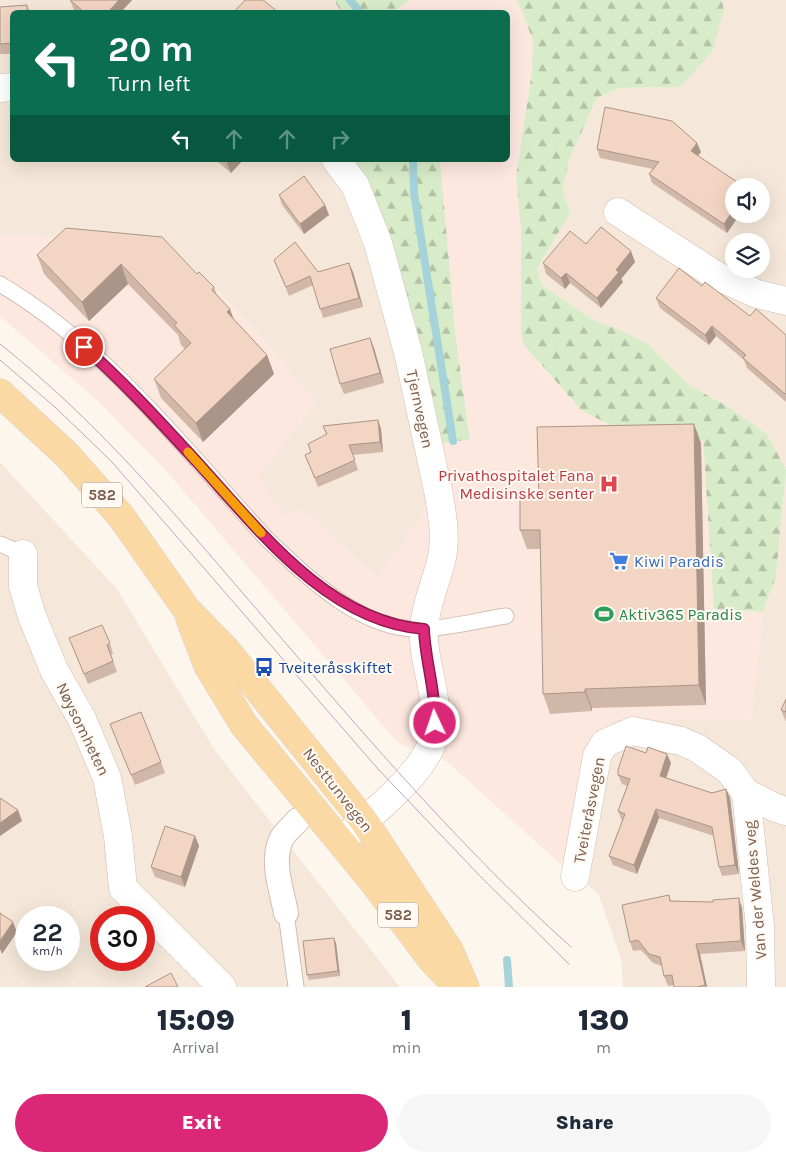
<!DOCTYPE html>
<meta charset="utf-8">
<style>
body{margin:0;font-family:Karla,sans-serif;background:#f6f6f7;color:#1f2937;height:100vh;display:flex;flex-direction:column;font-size:19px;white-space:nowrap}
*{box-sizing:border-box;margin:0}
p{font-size:16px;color:#747a83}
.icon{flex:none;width:28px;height:28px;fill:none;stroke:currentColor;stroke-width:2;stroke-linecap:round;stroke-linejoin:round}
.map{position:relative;height:987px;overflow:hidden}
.sheet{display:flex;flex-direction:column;background:#fff;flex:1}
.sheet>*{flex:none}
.hud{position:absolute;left:10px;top:10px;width:500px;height:152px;border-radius:8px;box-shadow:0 5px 20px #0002;background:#0b6e4f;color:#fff;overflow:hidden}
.buttons{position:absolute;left:725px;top:178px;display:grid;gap:10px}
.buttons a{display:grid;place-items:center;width:45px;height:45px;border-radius:50%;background:#fff;box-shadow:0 5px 20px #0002;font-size:25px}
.speed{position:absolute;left:15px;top:906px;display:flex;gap:10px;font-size:25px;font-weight:700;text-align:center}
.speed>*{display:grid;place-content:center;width:65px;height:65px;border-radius:50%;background:#fff;box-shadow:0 5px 20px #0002;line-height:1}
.speed small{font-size:12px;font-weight:400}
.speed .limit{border:8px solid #d22;background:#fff;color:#111}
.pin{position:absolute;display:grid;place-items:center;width:42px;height:42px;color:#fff;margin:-21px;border:2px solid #fff;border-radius:50%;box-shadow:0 1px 5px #0007}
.me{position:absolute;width:55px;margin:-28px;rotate:357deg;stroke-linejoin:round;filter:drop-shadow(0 0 4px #0008)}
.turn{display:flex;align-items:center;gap:18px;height:105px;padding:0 15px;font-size:22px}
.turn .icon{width:65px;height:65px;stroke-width:2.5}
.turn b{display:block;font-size:35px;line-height:42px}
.lanes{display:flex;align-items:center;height:48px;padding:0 15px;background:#0003;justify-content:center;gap:25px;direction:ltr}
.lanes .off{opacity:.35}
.eta{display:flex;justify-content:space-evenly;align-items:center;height:85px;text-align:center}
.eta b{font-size:30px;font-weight:800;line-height:35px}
.primary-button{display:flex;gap:10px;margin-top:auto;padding:10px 15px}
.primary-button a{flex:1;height:58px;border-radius:30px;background:#db2777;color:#fff;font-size:20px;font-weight:800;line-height:58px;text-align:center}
.primary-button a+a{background:#f6f6f7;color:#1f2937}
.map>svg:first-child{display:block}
</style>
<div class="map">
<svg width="786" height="987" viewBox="0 0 786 987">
<defs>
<pattern id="forest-firs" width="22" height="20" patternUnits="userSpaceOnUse" patternTransform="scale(1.25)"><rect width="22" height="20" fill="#d8ecc9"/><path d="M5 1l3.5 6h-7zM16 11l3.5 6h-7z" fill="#b4c2a5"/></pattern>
</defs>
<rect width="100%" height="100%" fill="#fdf6ec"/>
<path fill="#f5e8da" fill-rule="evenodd" d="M0,0H334L341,12H12V160H356L368,189L437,443L424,513L378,578L300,508L285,517L257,478L315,402L246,319L177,252L110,242L0,234Z
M722,0H786V987H623L621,959L598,893L566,869L579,773L612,720H751L763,612L776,576L786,470L767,434L730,408L689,385L646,343L618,329L594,321L542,285L537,269L570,213L563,190L569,160L597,98L619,88L680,87L724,11ZM734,186H761V214H734ZM734,241H761V269H734Z
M0,462L117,589L216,752L400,987H0ZM26,918H69V960H26ZM101,918H144V960H101Z"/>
<path fill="#fde8e0" d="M410,0H517L533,40L532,71L516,177L539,364L581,410L639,440H703L714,609L763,612L751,720H612L579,773L566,869L444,759L410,749L396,741L168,473L98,401L0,316V234L110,242L177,252L246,319L316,402L258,478L285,517L300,508L378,578L424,513L437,443L470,439L456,340L440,160H508V12H393Z"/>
<path fill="url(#forest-firs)" d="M334,0H410L393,12H341Z
M517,0H722L724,11L712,52L680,87L619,88L597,98L569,160L563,190L570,213L537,269L542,285L594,321L618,329L646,343L689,385L730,408L767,434L786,470L776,576L763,612L714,609L703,440H639L581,410L524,345L521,333V227L516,177L532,71L533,40Z
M356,160H440L456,340L470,440L437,443L368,189Z"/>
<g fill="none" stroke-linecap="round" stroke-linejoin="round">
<path stroke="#a5d3da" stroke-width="8" d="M350,0L360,12
M413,160L414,193L453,441
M507,960L509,987"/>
<g stroke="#d1beb0" stroke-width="17">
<path id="service" d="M0,284C106,347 184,448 266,538C307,577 362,632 423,629C451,628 479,620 506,616
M0,544L23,554
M286,913L296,987"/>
</g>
<g stroke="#d1beb0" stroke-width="26">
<path id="pedestrian" d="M286,913C282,891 270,860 282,838C285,832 293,826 298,820"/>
</g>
<g stroke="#d1beb0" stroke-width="29">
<path id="minor" d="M0,88L12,87
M336,160L355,185L378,243L408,352L438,490C442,513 447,539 441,562C435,584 426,604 424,628C422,655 433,680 435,707C436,720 435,737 430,748C415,780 368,818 340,841
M618,212L717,276L757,294L786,301
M23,554V586L32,616L54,670L82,719L107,778L118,836L123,888L222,987
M746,793L760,927L761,987
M575,877L597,756L605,743L633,731L681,741L697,748L730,771L746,793L776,808L786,811"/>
</g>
<g stroke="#dad1cd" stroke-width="29">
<path id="primary" d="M0,393L67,455L120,515L187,610L227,651L364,821L449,950L465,987
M190,619L208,666L244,725L372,880L432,960L458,987"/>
</g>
<use href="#service" stroke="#fff" stroke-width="15"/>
<use href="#pedestrian" stroke="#fff" stroke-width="24"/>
<use href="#minor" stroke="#fff" stroke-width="28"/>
<use href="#primary" stroke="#fbd9a5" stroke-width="28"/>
<path stroke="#b9a8c9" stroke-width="1" d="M0,344C96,420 168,506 247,598C350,718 453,841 571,947
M0,360L56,408L112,462L378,769L479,875L569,964"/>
</g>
<path fill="#d1b7a8" d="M70,0H132L121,12H76L74,10Z
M27,5L30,12H12V54H0V7Z
M597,149L701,152L698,156L734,214H740L727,233L652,183L649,174L653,169L600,158Z
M39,160H52L40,162Z
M216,160H243L231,173Z
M279,195L325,205L329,215L304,234L282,205Z
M586,244L635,262L621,279L623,282L601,308L570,283L565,289L546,274L543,263Z
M37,255L197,274L214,287L217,295L235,321L267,355L274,374L203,442L161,398L154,379L185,349L181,345L178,335L128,284L89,321L44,274Z
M274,260L318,272H353L363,307L323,318L313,285L289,296Z
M702,286L750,316L786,335V402L747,368L744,360L716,336L709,345L660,308L656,298Z
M370,338L374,348L384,383L344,394L340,384Z
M378,420L381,429L383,452L353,455L358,470L318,487L305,455L311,452L326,434L323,426Z
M701,443L706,705L592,708V711L550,714L543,694L541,549H527L520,530L539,497Z
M69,638L110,643L113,654L111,655L117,672L88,684Z
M786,699V721L785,720L781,710Z
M110,724L161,762L165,773L135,785Z
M671,763L666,778L712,793L726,789L730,798L739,874L722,876L719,867L714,836L659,818L637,874L613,865L609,856L622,821L618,811L627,786L622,784L618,775Z
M195,836L199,846L185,887L155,877L151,867Z
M669,895L671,901L742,908L745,951L700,954L707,987H674V985L668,986L664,976L662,966L653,963L641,950L633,951L630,942Z
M336,943L340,976L309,980L307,975Z"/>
<path fill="#aa9588" d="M119,0H132L121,12H108Z
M697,143L701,152L694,160L691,151Z
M229,160H243L231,173L227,163Z
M325,205L329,215L304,234L300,224Z
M734,209V214H740L727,233L724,224Z
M631,251L635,262L621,279L623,282L601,308L597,298L616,270Z
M349,263L353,272L363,307L359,298Z
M121,264L128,284L89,321L82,302Z
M566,273L570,283L565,289L561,278Z
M230,309L237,328L227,312Z
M712,326L716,336L709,345L705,335Z
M370,338L374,348L384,383L380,373Z
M267,355L274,374L203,442L196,423Z
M378,420L381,429L383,452L380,442Z
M694,424L701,443L706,705L699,685Z
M585,689L592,708V711L585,692Z
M667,754L671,763L664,785L660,776Z
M726,789L730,798L739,874L735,865Z
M656,809L659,818L637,874L634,865Z
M18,810L22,821L0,836V823Z
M195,836L199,846L185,887L181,877Z
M739,898L742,908L745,951L741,941Z
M13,922L17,932L2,954L0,949V941Z
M334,938L336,943L340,976L338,971Z
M696,944L700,954L707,987H706L705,985Z"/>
<path fill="#f3d5c3" stroke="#aa9588" d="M70,0H119L108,12H84Z
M245,0H263L278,12H234Z
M27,5V12H12V43L0,44V7Z
M605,107L672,121L697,143L691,151L743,186H734V209L724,224L649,174L659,162L597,149Z
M304,176L325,205L300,224L279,195Z
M601,227L631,251L616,270L619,272L597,298L566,273L561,278L543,263L570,231L586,244Z
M66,228L162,237L197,274L199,272L214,287L212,290L230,309L227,312L267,355L196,423L154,379L191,343L174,325L177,323L121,264L82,302L37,255Z
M295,242L318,272L349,263L359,298L320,309L310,276L286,287L274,260Z
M679,268L702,286L705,282L750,316L756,309L786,335V393L785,394L743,358L746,355L712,326L705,335L656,298Z
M370,338L380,373L340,384L330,349Z
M378,420L380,442L349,445L355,460L315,478L305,455L311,452L308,444L327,434L323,426Z
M694,424L699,685L585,689V692L543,694L540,530H520V498L539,497L537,427Z
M102,625L110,643L107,645L113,661L84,674L69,638Z
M786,699V712L781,710Z
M141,712L161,762L131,775L110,724Z
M626,746L646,753L648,747L667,754L660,776L712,793L726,789L735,865L719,867L712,827L656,809L634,865L609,856L625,814L618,811L630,779L618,775V770Z
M0,798L18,810L0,823Z
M165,826L195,836L181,877L151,867Z
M669,895L670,901L713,902V900L739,898L741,941L696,944L705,985L697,987H674L672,975L664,976L660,957L649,954L638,940L630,942L622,905Z
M0,913L13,922L0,941Z
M334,938L338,971L307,975L303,941Z
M171,973L178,987H145Z"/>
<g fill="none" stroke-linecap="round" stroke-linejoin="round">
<g stroke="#8e194d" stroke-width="12">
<path id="route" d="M84,347C125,383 161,423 198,463C258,529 328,622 424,629C425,661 436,691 435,723"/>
</g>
<use href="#route" stroke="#db2777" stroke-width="9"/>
<path stroke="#f59e0b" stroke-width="9" d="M188,452L261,533"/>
</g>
<defs>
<g id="hospital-bare" transform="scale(1.5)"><path d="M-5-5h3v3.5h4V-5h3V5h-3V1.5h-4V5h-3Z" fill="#e0444e" stroke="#fffaf3" stroke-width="2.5" paint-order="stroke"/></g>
<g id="supermarket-bare" transform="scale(1.5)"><path d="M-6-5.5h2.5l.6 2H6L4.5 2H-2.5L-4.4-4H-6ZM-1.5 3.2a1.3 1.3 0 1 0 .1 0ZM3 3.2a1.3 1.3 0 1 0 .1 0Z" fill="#3f7fe0" stroke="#fffaf3" stroke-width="2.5" paint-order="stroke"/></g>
<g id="stadium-bare" transform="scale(1.5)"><path d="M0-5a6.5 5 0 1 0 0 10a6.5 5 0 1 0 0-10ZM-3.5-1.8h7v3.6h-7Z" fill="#2e9e5b" stroke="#fffaf3" stroke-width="2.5" paint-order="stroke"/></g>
<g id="bus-bare" transform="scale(1.5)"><path d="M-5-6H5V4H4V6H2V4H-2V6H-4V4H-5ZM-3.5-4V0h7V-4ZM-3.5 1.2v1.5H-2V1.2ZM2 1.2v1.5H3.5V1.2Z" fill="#1a4fb4" stroke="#fffaf3" stroke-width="2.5" paint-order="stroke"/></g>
</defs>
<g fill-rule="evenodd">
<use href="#hospital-bare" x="609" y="484"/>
<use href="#supermarket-bare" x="619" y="561"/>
<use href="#stadium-bare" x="604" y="614"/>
<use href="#bus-bare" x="264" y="667"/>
</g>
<g text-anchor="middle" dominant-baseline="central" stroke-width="4" stroke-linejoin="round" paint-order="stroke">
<g fill="#fffaf3" stroke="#a28b7f" stroke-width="1">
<rect x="82" y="482.5" width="40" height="25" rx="4"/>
<rect x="378" y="902.5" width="40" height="25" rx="4"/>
</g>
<g font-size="15" font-weight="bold" fill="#7a5c4d">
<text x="102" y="495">582</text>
<text x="398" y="915">582</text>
</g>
<g font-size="16" fill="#7a5c4d" stroke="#fffaf3">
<text transform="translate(420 409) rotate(78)">Tjernvegen</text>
<text transform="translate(83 729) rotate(64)">Nøysomheten</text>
<text transform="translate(338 790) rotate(52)">Nesttunvegen</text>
<text transform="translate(589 810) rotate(-79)">Tveiteråsvegen</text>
<text transform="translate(755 890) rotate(-95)">Van der Weldes veg</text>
</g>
<g font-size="16" fill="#be3a42" stroke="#fffaf3" text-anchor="end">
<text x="594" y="475">Privathospitalet Fana<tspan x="594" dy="18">Medisinske senter</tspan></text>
</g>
<g font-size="16" fill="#366cbe" stroke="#fffaf3" text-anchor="start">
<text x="634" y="561">Kiwi Paradis</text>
</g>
<g font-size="16" fill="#27864d" stroke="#fffaf3" text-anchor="start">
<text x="619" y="614">Aktiv365 Paradis</text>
</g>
<g font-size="16" fill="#164399" stroke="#fffaf3" text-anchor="start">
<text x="279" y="667">Tveiteråsskiftet</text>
</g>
</g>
</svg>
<div class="buttons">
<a><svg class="icon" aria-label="sound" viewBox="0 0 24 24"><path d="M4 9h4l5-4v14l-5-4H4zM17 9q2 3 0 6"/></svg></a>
<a><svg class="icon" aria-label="layers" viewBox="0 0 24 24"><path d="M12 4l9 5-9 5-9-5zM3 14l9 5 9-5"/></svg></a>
</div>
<div class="speed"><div>22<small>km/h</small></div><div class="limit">30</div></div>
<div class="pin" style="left:84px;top:347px;background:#d93025"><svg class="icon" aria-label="arrive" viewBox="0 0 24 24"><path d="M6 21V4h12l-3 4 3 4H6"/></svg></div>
<svg class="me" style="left:435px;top:723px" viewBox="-20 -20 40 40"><circle r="17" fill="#db2777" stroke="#fff" stroke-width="3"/><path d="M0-11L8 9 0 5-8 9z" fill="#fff"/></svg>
<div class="hud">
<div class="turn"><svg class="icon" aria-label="left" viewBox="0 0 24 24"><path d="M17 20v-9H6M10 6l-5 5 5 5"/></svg><div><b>20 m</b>Turn left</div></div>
<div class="lanes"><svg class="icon" aria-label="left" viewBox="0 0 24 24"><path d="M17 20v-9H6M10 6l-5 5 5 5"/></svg><svg class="icon off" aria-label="ahead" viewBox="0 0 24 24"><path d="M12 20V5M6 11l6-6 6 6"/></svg><svg class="icon off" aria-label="ahead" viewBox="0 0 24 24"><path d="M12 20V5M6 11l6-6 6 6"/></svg><svg class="icon off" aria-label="right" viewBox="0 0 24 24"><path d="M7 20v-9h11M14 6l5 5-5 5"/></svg></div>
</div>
</div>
<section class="sheet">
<div class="eta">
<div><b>15:09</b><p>Arrival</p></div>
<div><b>1</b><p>min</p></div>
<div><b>130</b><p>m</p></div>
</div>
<div class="primary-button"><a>Exit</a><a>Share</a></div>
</section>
